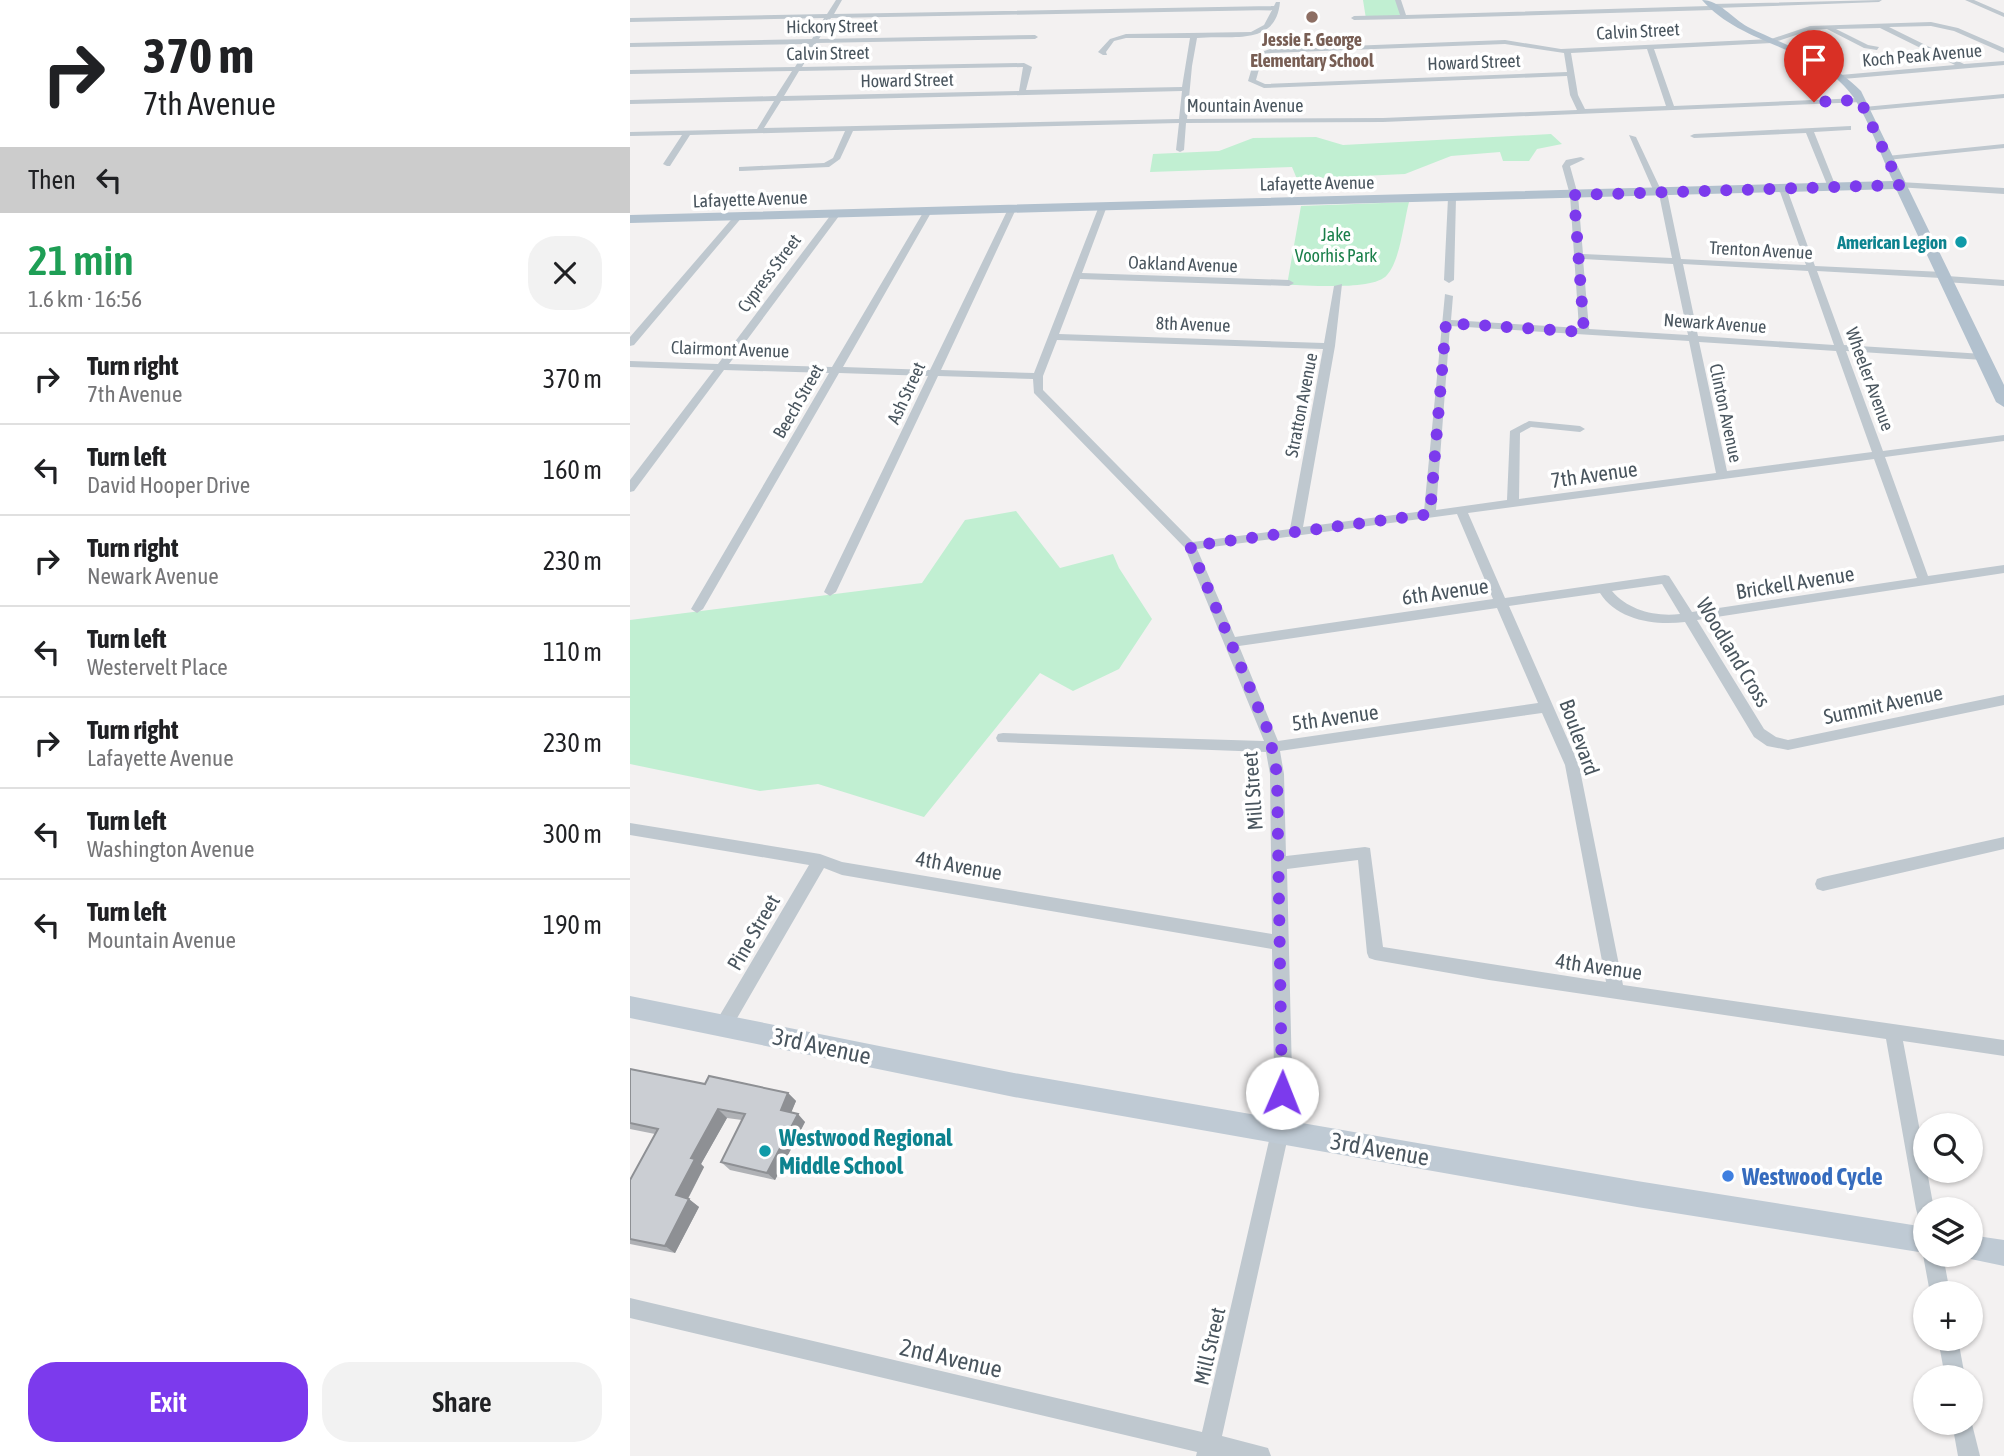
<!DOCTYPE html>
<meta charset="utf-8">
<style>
body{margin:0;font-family:"Asap Condensed",sans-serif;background:#f2f2f2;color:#202124;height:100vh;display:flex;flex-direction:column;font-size:26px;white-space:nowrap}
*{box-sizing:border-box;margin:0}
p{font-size:23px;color:#757577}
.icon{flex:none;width:38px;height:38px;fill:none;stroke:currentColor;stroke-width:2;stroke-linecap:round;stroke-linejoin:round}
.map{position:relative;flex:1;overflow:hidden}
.drawer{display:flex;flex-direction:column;background:#fff;width:630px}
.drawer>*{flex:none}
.guide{background:#fff;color:#202124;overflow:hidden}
.controls{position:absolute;left:1283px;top:1113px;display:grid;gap:14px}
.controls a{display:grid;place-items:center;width:70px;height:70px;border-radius:50%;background:#fff;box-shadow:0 2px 5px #0004;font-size:35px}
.pin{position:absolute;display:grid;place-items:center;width:60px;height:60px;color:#fff;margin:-72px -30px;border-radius:50% 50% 50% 0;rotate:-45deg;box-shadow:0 0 7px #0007}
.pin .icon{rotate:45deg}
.me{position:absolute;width:77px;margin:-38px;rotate:1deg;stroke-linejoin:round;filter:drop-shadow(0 0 5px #0008)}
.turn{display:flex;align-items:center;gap:24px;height:147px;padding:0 28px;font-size:32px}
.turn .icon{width:91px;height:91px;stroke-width:2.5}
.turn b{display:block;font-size:49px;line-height:60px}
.then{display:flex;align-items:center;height:66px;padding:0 28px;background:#0003;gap:14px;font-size:26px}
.round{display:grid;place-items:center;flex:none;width:74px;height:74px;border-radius:28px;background:#f2f2f2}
.head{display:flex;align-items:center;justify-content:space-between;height:119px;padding:0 28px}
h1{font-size:42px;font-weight:600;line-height:52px;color:#1e9e55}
.cta{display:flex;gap:14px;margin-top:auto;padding:14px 28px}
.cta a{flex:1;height:80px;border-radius:28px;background:#7c3aed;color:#fff;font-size:28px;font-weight:600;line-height:80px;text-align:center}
.cta a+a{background:#f2f2f2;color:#202124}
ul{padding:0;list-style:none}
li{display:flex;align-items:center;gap:21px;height:91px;padding:0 28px;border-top:2px solid #e0e0e0}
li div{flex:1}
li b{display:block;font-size:26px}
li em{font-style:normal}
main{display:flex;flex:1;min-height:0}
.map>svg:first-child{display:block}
</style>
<main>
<section class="drawer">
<div class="guide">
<div class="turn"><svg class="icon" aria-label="right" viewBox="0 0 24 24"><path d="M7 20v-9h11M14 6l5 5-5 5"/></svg><div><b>370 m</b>7th Avenue</div></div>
<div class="then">Then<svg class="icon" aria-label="left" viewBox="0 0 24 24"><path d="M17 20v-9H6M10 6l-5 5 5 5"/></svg></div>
</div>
<div class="head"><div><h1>21 min</h1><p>1.6 km · 16:56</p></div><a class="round"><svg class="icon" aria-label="close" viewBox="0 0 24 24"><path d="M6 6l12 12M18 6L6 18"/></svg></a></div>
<ul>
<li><svg class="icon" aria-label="right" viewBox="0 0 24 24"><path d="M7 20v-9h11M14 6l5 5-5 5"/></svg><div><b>Turn right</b><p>7th Avenue</p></div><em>370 m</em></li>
<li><svg class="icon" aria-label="left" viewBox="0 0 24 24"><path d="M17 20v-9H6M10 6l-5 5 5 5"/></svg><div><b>Turn left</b><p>David Hooper Drive</p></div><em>160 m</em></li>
<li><svg class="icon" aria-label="right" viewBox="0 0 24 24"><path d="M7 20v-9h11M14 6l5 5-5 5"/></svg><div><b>Turn right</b><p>Newark Avenue</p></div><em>230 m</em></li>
<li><svg class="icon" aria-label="left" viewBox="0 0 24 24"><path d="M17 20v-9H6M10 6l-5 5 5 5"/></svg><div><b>Turn left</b><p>Westervelt Place</p></div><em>110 m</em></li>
<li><svg class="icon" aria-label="right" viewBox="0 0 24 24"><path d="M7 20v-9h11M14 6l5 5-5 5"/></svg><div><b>Turn right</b><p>Lafayette Avenue</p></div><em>230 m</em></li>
<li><svg class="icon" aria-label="left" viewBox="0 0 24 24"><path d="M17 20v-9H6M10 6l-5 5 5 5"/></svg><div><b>Turn left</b><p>Washington Avenue</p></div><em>300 m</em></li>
<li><svg class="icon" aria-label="left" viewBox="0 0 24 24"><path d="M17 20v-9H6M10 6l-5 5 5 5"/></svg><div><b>Turn left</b><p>Mountain Avenue</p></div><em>190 m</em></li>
</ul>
<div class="cta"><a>Exit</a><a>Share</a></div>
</section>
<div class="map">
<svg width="1374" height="1456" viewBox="0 0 1374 1456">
<rect width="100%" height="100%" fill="#f3f1f1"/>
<path fill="#c1efd2" d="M733,0H766L773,17L736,19Z
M921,134L932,144L907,149L899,161H873L870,152L821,156L775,174L667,179L662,167L520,172L523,154L589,151L623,138L686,137L713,145Z
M779,202C774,221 770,261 757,275C744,291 679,285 657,285L671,206Z
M386,511L430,568L483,554L489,568L522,619L489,669L443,691L410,673L294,817L188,784L130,791L0,764V620L292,583L335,520Z"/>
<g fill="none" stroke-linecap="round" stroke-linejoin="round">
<path fill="#bfc8cf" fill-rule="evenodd" d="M206,0H212L204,14L644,6L646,2H650C646,48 599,34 567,38L562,66L557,119L753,118L947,110L940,95L937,76L634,88L618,81L626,54L640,49L875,40L931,49L1141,39L1180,26L1301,22L1328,28L1374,48V53L1324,31L1301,26L1259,27L1334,64L1374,61V65L1213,79L1209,77L1210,75L1325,65L1250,28L1206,29L1238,45L1249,47L1247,50L1234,48L1197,29L1181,30L1142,43L1024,49L1044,106L1230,98H1233V102L753,122L556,123L554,150L550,152L546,150L549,123L223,131L210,159L199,167L112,171H109V167L194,163L203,158L215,131L60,135L40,166H37L33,164L52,135L0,136V132L127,129L144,101L0,104V100L146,96L162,71L0,74V70L165,67L179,44L0,47V43L182,39L194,18L0,22V18L197,14ZM642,10L634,25L621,32L496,34L480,39L468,52L473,55H477L476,52L484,41L496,38H560L552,87L396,90L402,67L394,63L172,67L186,43L405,39L408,37L405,35L189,39L201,18ZM875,44L934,53L937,72L635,84L626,80L633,55L640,53ZM1017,49L1036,106L955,109L948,95L941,53ZM393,67L389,91L154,96L169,71ZM552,91L549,119L134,128L151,101Z
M765,0H771L776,15L1079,6L1082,4L1252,0L1249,2L1086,8L1083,10L774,19L724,20L721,18L724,16L770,15Z
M1335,0H1344L1374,13V17Z
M1374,94V98L1234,111L1230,109L1234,107Z
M1221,126V130H1218L1184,132L1206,187L1202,190L1198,187L1176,133L1064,138L1060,136L1064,134Z
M999,135L1006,137L1031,190L1037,192L1051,259L1176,265L1149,189L1153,186L1157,189L1185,266L1313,272L1316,273L1317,276L1374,280V286L1315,282L1312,281L1311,278L1187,271L1214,345L1353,354L1358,357L1353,360L1216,351L1253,451L1374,435V441L1255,457L1298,576L1374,565V573L1067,620L1134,729L1146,737L1158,740L1374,695V705L1158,750L1137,746L1124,737L1055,622C1025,626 987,620 970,593L879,606L949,765L993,985L1374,1040V1056L1273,1041L1295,1158V1171H1297L1304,1209H1295V1218L1288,1216L1286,1209L1256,1039L859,980L745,960L739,958L737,953L728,860L657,869L662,1074L659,1132L592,1436L638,1448L641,1456H566L567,1452L0,1318V1298L572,1432L641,1132L644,1074L642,949L212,875L194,868L99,1032L93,1034L87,1032L84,1026L87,1020L179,865L0,835V823L190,854L212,862L642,934L640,774L636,752L368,742L366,738L368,734L373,733L634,741L555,548L404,393L403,379L308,376L206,592L200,596L194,592L298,376L209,373L73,609L67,613L61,609L199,373L94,370L4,491L0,492V480L84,370L0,367V361L88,364L203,212L206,211L210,214L209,216L99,364L202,367L294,211L298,208L302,211L213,367L300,370L378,209L382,206L386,209L311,370L404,373L469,206L473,203L477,206L452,273L659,280L664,283L659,286L450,279L429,334L694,343L704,286L712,284L705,346L673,527L794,511L815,294L823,296L821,320L949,328L940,195L932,166L936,160L951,157L955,159L940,166L948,195L953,254L1042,258L1029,194L1024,192ZM953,259L1043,264L1058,335L959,329ZM1053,264L1178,271L1204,345L1068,336ZM820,326L1059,341L1086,473L889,499L890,433L901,427L950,432L955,429L950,426L899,421L880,431L877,500L806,510ZM427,340L693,349L660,529L563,542L413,390V376ZM1069,342L1206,351L1242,452L1097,471ZM1244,459L1287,578L1062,612L1039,576L1035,575L875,598L838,513ZM827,514L863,599L605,637L567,549ZM1032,584L1050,614C1025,617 998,610 982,591ZM867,608L908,703L648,741L609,646ZM912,713L935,765L976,982L753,947L740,848L735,847L656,856L654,774L650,751Z
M1374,144V148L1257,160L1253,158L1257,156Z
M1270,182L1374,188V194L1267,187V183Z
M822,195L826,198L824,280L819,283L814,280L818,198Z
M106,214L113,216L4,345L0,346V337Z
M1374,837V849L1193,891L1187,889L1185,884L1187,879L1193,877Z
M1295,1251V1255H1313L1320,1293H1300L1293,1255Z
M1308,1339H1328L1335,1377H1315Z
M1340,1416L1350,1456H1328L1322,1423H1340Z"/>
<path fill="#bfcad4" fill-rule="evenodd" d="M0,996L384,1073L1007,1181L1295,1227V1253L1007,1207L384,1097L0,1018Z
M1340,1235L1374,1240V1266L1331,1257L1329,1255H1340Z"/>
<path fill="#b2c1ce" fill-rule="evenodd" d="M1072,0C1089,0 1102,18 1118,27C1158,47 1198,58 1231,91L1374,385V407L1366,402L1266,189L0,223V215L1263,181C1252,158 1236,113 1221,94C1186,47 1112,46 1072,0Z"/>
</g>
<path fill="#afb1b5" d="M0,1069L75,1084L158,1093L166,1101L161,1112L175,1122L145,1180L100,1170L91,1162L112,1120L97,1118L71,1164L74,1167L58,1199L69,1207L45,1253L0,1244V1180L25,1134L0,1129Z"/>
<path fill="#8e9094" d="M158,1093L166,1101L159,1118L151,1110Z
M88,1109L97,1118L71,1164L74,1167L56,1202L46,1195L61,1158Z
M168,1114L175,1122L145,1180L137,1173Z
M59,1199L69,1207L45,1253L35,1246Z"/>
<path fill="#cbced3" stroke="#8e9094" stroke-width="2" d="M0,1069L75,1084L79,1076L158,1093L151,1110L168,1114L137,1173L91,1162L115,1114L88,1109L61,1158L65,1159L46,1195L59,1199L35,1246L0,1239V1180L28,1129L0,1123Z"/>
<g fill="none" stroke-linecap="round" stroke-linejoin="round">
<path stroke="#7c3aed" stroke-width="12" stroke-dasharray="0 21.6" d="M652,1093L647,774L639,733L560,546L800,514L816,323L954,332L944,195L1270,185L1230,100L1184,102"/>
</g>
<circle fill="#8d6e63" stroke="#fff" stroke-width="2.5" cx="682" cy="17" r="7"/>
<g fill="#0f9aa8" stroke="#fff" stroke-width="2.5">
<circle cx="1331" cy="242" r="7"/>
<circle cx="135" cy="1151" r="7"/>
</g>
<circle fill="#3f7fe0" stroke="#fff" stroke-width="2.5" cx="1098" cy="1176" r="7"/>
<g text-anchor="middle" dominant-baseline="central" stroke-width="7" stroke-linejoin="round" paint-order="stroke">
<g font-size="18" fill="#49555e" stroke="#fff">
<text transform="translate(202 26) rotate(-1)">Hickory Street</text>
<text transform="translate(1008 31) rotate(-3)">Calvin Street</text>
<text transform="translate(198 53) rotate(-1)">Calvin Street</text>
<text transform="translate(1292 55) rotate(-5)">Koch Peak Avenue</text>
<text transform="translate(844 62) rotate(-2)">Howard Street</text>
<text transform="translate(277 80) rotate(-1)">Howard Street</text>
<text x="615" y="105">Mountain Avenue</text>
<text transform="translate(687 183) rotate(-1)">Lafayette Avenue</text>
<text transform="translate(120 199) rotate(-2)">Lafayette Avenue</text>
<text transform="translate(1131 250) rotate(3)">Trenton Avenue</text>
<text transform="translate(553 264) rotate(2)">Oakland Avenue</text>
<text transform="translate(139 273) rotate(-53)">Cypress Street</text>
<text transform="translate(1085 323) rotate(4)">Newark Avenue</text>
<text transform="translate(563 324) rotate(2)">8th Avenue</text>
<text transform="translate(100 349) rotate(2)">Clairmont Avenue</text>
<text transform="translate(1240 379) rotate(70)">Wheeler Avenue</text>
<text transform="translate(276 393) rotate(-65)">Ash Street</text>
<text transform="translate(168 401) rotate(-60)">Beech Street</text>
<text transform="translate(671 405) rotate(-79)">Stratton Avenue</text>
<text transform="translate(1096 413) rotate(78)">Clinton Avenue</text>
</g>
<g font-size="18" font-weight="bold" fill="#785e54" stroke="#fff">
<text x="682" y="39">Jessie F. George<tspan x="682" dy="21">Elementary School</tspan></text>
</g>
<g font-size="18" fill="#1a7f4a" stroke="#fff">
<text x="706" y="234">Jake<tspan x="706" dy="21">Voorhis Park</tspan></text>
</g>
<g font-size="18" font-weight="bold" fill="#0d838f" stroke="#fff" text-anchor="end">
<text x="1317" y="242">American Legion</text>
</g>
<g font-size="21" fill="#49555e" stroke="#fff">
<text transform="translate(964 474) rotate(-8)">7th Avenue</text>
<text transform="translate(1165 582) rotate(-9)">Brickell Avenue</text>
<text transform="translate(815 591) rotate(-8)">6th Avenue</text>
<text transform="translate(1104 652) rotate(59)">Woodland Cross</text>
<text transform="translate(1253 704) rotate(-12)">Summit Avenue</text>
<text transform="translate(705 717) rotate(-8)">5th Avenue</text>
<text transform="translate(950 737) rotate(70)">Boulevard</text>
<text transform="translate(622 791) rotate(-94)">Mill Street</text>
<text transform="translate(329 865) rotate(10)">4th Avenue</text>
<text transform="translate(123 932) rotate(-60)">Pine Street</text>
<text transform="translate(969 966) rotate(8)">4th Avenue</text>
<text transform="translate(579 1346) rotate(-77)">Mill Street</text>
</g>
<g font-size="24" fill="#49555e" stroke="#fff">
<text transform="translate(192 1046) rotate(12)">3rd Avenue</text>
<text transform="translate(750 1149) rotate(10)">3rd Avenue</text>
<text transform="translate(321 1358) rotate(13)">2nd Avenue</text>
</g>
<g font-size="24" font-weight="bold" fill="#0d838f" stroke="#fff" text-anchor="start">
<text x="149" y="1137">Westwood Regional<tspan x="149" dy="28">Middle School</tspan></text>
</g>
<g font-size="24" font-weight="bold" fill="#366cbe" stroke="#fff" text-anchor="start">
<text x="1112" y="1176">Westwood Cycle</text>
</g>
</g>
</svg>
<div class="controls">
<a><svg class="icon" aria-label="search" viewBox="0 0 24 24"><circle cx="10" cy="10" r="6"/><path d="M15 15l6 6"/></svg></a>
<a><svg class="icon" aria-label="layers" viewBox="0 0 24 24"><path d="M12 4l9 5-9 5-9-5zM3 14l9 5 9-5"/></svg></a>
<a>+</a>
<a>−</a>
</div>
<div class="pin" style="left:1184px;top:102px;background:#d93025"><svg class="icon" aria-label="arrive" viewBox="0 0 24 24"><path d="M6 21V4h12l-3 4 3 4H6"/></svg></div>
<svg class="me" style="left:652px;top:1093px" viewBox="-20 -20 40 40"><circle r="19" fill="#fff"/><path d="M0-13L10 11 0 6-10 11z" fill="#7c3aed"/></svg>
</div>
</main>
